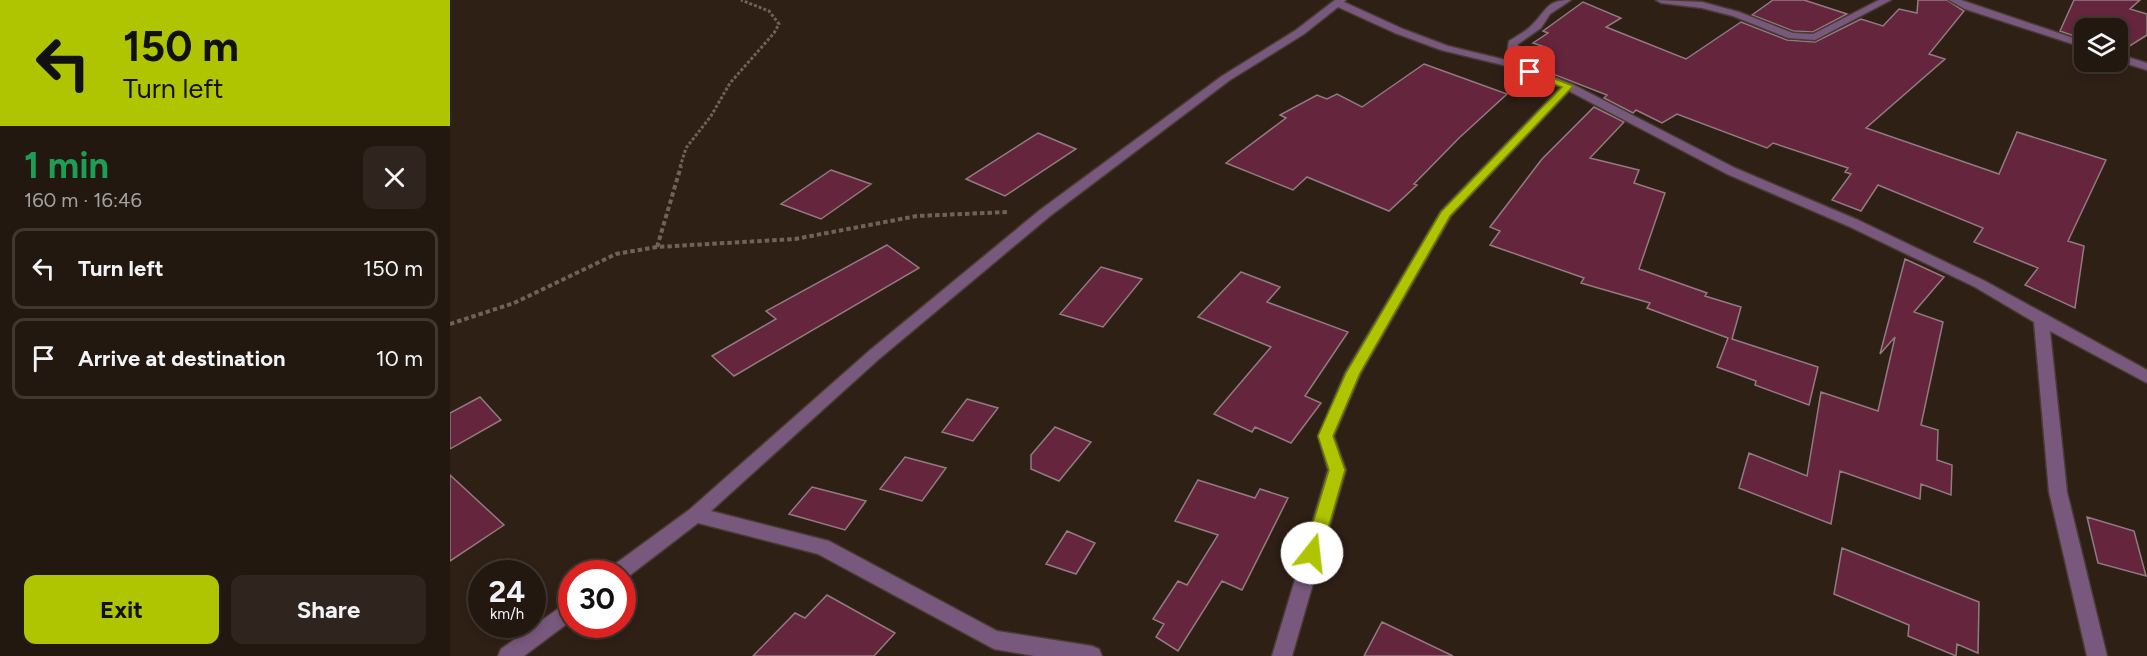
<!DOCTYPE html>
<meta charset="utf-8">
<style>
body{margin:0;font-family:Figtree,sans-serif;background:#2f251e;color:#f1f3f6;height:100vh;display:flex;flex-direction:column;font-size:22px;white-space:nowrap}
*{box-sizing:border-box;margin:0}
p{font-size:20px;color:#a3a09f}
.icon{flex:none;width:33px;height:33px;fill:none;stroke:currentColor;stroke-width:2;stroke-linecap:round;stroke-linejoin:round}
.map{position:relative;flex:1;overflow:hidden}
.panel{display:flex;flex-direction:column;background:#231810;width:450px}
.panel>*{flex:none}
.banner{background:#b0c502;color:#111;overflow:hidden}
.fabs{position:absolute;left:1624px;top:18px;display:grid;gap:12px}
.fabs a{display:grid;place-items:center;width:54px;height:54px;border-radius:12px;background:#231810;box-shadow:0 3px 9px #0003,0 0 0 2px #403730;font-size:30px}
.speed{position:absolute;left:18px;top:560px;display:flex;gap:12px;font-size:30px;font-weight:700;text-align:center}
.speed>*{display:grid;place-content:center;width:78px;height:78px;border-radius:50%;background:#231810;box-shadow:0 3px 9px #0003,0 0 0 2px #403730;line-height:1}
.speed small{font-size:15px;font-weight:400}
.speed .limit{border:9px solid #d22;background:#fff;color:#111}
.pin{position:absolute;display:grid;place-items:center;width:51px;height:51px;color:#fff;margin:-26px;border-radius:12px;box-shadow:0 3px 9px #0006}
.me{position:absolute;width:66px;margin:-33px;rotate:16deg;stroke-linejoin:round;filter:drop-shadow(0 0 4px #0008)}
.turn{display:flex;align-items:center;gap:21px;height:126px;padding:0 24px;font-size:27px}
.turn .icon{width:78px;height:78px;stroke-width:2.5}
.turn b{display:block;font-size:42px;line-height:51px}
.round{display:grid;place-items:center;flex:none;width:63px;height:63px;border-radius:12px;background:#2f251e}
.head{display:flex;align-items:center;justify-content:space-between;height:102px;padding:0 24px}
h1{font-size:36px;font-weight:700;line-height:45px;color:#1e9e55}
.button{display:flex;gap:12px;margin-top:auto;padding:12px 24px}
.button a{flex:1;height:69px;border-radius:12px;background:#b0c502;color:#111;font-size:24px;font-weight:700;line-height:69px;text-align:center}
.button a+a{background:#2f251e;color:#f1f3f6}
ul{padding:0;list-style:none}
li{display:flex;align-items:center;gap:18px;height:81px;margin:0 12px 9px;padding:0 12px;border:3px solid #403730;border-radius:12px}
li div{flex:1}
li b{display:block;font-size:22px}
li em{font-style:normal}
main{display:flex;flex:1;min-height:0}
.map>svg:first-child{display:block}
</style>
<main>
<section class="panel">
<div class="banner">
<div class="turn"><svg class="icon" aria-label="left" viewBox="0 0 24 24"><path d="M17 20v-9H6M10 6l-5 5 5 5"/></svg><div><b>150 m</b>Turn left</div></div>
</div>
<div class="head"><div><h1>1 min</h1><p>160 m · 16:46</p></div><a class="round"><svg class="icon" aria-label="close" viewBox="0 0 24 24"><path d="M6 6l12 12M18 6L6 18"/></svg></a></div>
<ul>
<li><svg class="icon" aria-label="left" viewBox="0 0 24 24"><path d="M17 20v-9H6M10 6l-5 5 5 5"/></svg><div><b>Turn left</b></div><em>150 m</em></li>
<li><svg class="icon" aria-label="arrive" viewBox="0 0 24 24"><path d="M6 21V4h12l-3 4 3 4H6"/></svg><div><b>Arrive at destination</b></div><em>10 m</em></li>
</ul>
<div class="button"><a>Exit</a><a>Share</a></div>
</section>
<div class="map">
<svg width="1697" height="656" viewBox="0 0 1697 656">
<rect width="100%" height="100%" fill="#2f2016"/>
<path fill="#65253d" stroke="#917b81" stroke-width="1.5" d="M1323,0H1354L1397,14L1363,32L1343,31L1302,15Z
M1468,0H1497L1514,11L1479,54L1495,59L1416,128L1549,174L1567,132L1656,160L1618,241L1634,246L1625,308L1575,285L1588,268L1524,242L1533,228L1428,185L1411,211L1382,200L1401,174L1395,172L1398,168L1323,143L1317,148L1227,114L1212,123L1186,110L1183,113L1154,98L1157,95L1072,62L1095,47L1083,43L1098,33L1093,31L1133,2L1171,18L1156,27L1236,59L1291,22L1337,40L1365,42L1411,19L1433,26L1449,9L1467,13Z
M1624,0H1690L1680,9L1697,14V35L1670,52L1668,28H1635V40L1610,31Z
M974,64L1057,94L1009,138L964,184L967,185L939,211L857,177L843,190L776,163L836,118L830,115L867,95L877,99L887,94L912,107Z
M1144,107L1174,122L1140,158L1189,170L1184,183L1215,193L1189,269L1257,293L1255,296L1291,307L1282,339L1368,367L1359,405L1305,385L1306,381L1267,367L1278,338L1197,308L1200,303L1131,283L1134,278L1040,245L1050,231L1040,227L1092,159Z
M588,133L626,149L555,196L516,179Z
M381,170L421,184L371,219L331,204Z
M437,245L469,268L284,376L262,356L326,319L316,311Z
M1455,259L1494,277L1464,312L1493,322L1471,425L1488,430L1487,460L1502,465L1501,495L1471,484L1470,499L1390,471L1381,524L1289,488L1299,453L1357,476L1371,392L1428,411L1445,337L1430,354Z
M651,267L692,279L653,327L610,314Z
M791,272L830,287L817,302L898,332L855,396L871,403L841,443L805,427L802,432L764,414L821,347L748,317Z
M30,397L51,420L0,449V413Z
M517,399L548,408L523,441L492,432Z
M605,427L641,442L609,481L581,469V455Z
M455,457L496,468L472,501L430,489Z
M0,475L54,525L0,561Z
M748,480L805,498L810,489L838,498L792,590L772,581L728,651L706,637L714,624L703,619L728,581L737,585L768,535L725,521Z
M362,487L416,501L395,530L339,514Z
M1637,517L1684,531L1696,576L1648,563Z
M617,531L645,543L626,574L596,564Z
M1392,548L1529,602L1528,653L1507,644L1506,656L1458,636L1459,625L1384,594Z
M377,595L445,633L424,656H303L345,613L355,618Z
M932,622L1003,656H914Z"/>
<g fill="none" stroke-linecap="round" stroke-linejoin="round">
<g stroke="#4a3b32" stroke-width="3">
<path id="minor" d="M885,0H896L894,2L953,29L998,46L1056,60L1059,41C1067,36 1077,31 1083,24C1097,10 1096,0 1121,0L1100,14L1091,28L1068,44L1066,62L1122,84L1285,168L1408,220L1535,281L1697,370V383L1600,331L1617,492L1657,656H1637L1599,492L1584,322L1525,287L1398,226L1277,174L1119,91L1001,216L911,373L884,436L896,470L842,656H822L878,470L868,436L895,373L991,211L1111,87L1057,66L991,50L945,33L888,7L854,34L780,80L600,216L429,359L261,511L379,541L547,631L642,646L649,649L652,656H584L544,649L368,554L248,523L175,579L172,580V573H158L161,567L239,510L419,351L590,210L772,76L846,30Z
M1206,0L1252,2L1289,12L1343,33L1363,34L1429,0H1441L1365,40L1338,38L1283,16L1252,8L1211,3Z
M1499,0H1511L1635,42V48L1515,9Z
M1668,54L1697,63V70L1668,61Z
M122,599V620L74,656H48L51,649Z"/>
</g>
<path stroke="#706259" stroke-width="3" stroke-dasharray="3 2" stroke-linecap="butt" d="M230,167L236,148L261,116L280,83L324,33L329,24L319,11L291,0"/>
<path stroke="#706259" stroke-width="4" stroke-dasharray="4.5 3" stroke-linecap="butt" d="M207,247L231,166
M0,324L64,303L166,254L207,247L345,239L467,216L558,212"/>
<use href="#minor" fill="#79587e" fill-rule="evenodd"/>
</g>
<path fill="#b0c502" stroke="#728001" stroke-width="1.5" d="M1080,69L1123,86L1000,216L910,373L883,436L895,470L871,553L869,558L862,560L856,558L854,553L879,470L868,436L896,373L991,212L1112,87L1076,74L1075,72Z"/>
</svg>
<div class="fabs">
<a><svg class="icon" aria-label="layers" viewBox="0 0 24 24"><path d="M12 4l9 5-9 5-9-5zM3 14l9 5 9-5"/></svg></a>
</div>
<div class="speed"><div>24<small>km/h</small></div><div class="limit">30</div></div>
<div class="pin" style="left:1080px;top:72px;background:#d93025"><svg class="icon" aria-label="arrive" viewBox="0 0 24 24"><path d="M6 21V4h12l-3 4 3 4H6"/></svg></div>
<svg class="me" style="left:862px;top:553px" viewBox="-20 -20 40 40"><circle r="19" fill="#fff"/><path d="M0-13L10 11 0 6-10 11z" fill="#b0c502"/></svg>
</div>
</main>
